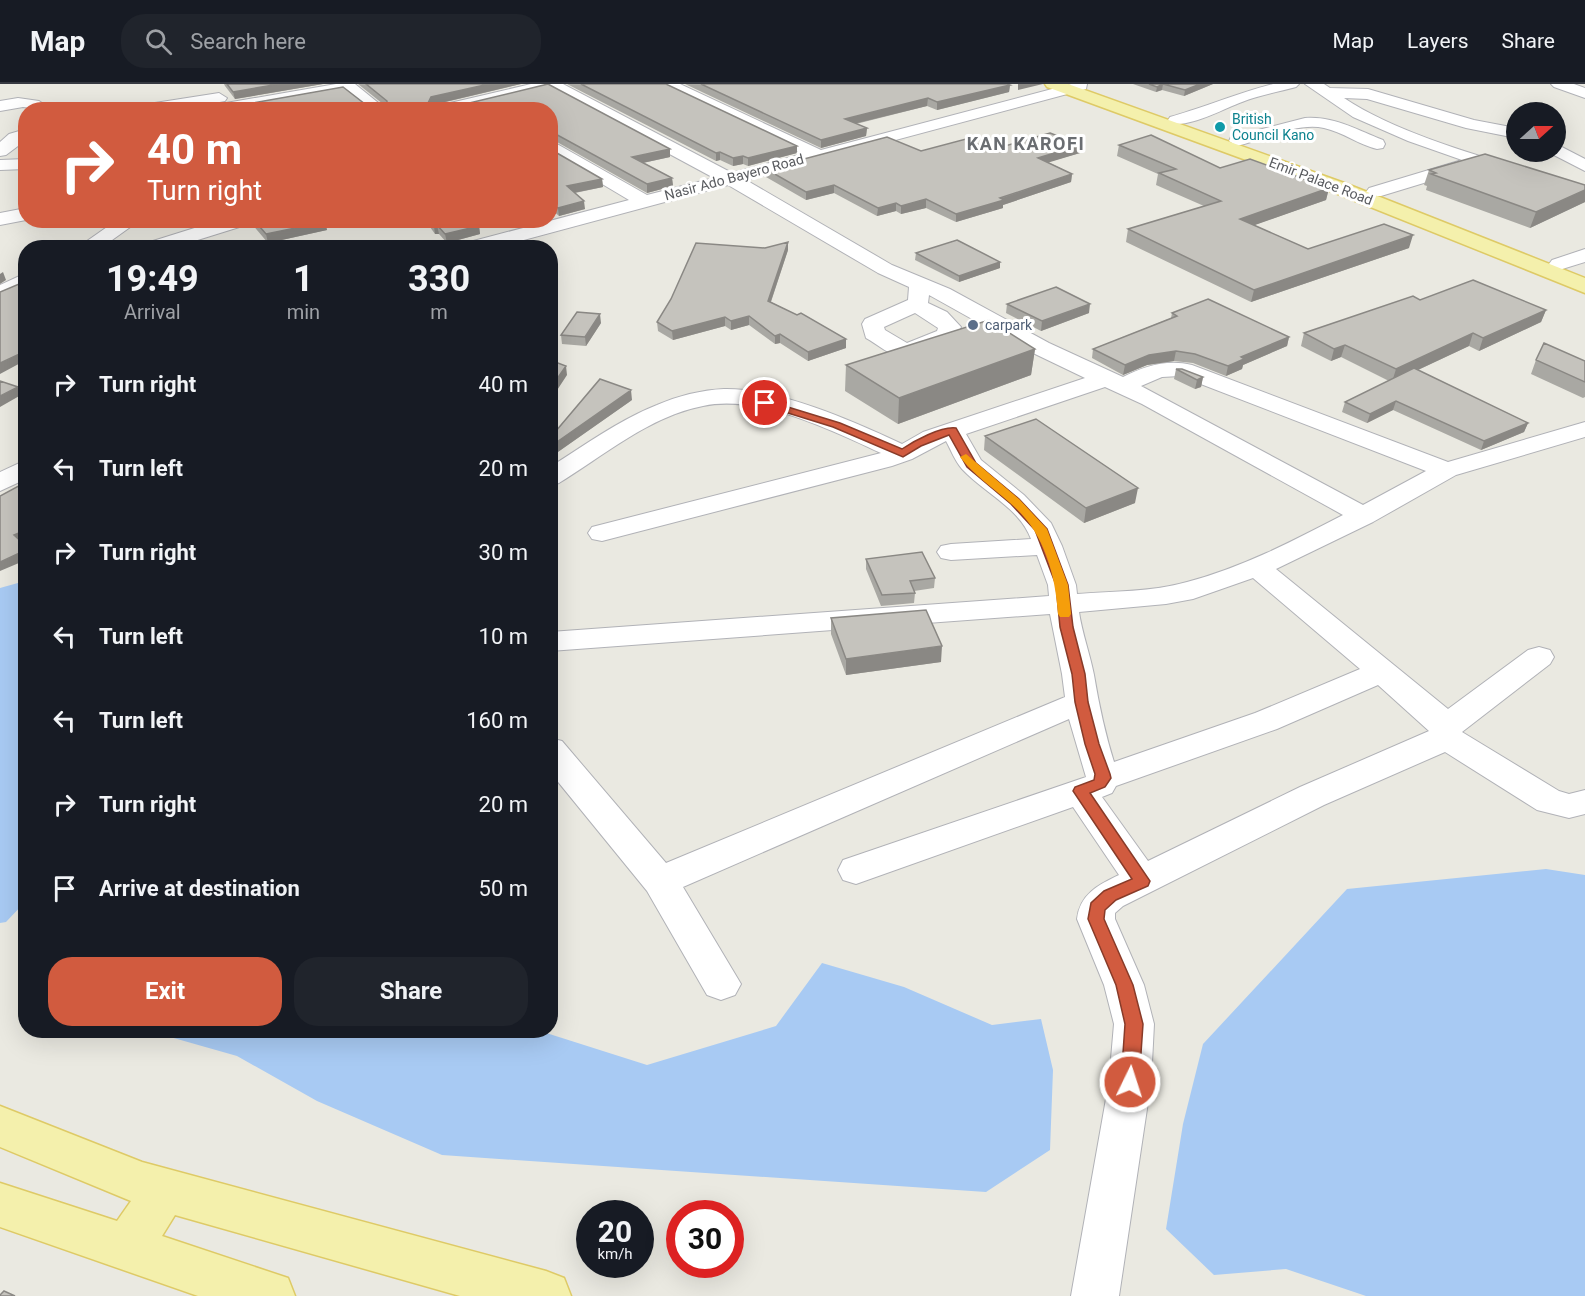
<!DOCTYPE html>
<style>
body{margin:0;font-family:Roboto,sans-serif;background:#20242c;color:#f1f3f6;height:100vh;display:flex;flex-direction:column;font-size:22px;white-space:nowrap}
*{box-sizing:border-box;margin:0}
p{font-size:20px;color:#9ea1a6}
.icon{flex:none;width:33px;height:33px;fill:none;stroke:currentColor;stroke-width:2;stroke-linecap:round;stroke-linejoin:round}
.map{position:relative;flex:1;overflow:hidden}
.drawer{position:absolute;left:18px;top:156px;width:540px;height:798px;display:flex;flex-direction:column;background:#171b24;border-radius:24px;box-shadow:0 6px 24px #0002}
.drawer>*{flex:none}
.hud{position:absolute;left:18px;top:18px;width:540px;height:126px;border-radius:24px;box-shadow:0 6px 24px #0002;background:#d15b3f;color:#fff;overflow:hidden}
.needle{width:39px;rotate:69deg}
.controls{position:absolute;left:1506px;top:18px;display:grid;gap:12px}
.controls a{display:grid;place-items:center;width:60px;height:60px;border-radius:50%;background:#171b24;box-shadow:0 6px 24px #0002;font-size:30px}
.speed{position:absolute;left:576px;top:1116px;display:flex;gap:12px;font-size:30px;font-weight:700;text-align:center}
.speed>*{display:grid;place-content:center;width:78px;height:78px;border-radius:50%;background:#171b24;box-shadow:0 6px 24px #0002;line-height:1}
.speed small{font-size:15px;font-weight:400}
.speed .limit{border:9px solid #d22;background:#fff;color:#111}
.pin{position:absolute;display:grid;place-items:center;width:51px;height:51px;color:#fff;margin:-26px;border:3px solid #fff;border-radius:50%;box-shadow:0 2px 6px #0007}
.me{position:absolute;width:66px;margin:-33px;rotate:4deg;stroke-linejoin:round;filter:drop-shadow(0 0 4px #0008)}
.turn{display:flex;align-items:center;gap:21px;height:126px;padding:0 30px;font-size:27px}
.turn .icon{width:78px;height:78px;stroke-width:2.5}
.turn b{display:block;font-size:42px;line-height:51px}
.eta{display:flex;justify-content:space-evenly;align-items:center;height:102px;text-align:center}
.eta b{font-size:36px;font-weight:700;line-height:42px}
.primary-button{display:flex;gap:12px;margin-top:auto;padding:12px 30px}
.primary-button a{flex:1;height:69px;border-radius:24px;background:#d15b3f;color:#fff;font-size:24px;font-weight:700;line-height:69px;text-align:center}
.primary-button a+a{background:#20242c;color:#f1f3f6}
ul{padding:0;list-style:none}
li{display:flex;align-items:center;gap:18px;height:84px;padding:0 30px}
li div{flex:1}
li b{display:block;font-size:22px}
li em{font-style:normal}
header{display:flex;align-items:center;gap:36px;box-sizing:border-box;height:84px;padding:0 30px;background:#171b24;border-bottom:2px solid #363941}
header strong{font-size:28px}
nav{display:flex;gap:33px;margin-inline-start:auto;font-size:21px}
.search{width:420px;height:54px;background:#20242c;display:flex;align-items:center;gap:15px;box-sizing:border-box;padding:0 21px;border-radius:24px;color:#9ea1a6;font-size:22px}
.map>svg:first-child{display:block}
</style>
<header>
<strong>Map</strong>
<div class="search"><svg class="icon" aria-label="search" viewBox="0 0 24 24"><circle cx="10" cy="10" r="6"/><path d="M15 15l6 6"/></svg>Search here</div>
<nav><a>Map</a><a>Layers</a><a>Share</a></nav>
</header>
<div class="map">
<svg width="1585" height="1212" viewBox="0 0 1585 1212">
<rect width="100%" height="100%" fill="#eae9e1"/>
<path fill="#a8caf3" d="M25,497V818L6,838L0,839V504Z
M1546,785L1585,791V1212H1366L1286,1185L1214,1191L1166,1145L1183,1040L1203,960L1347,805Z
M822,879L904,903L992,941L1041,935L1053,986L1050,1066L986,1108L442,1071L317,1017L237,972L149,947H540L647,981L776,942Z"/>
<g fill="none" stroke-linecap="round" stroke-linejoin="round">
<g stroke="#b1b2b7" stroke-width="2">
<path id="minor" d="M336,0H355L387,26H368L345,8L245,26L218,24L226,19Z
M531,0H563L732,89L803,70L663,3L660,0H680L821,66L1071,0H1087L1086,5L746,96L892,181L950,205L1049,259L1123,293C1145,282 1167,275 1192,281L1448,378L1585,338V353L1456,391L1373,438L1276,485L1448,625L1528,566L1539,563L1550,566L1554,573L1550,580L1462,648L1559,707L1569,710L1585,706V730L1569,734L1537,726L1445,668L1324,721L1123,822L1115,829V835L1144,901L1154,940L1151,998L1119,1212H1071L1109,998L1114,940L1104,901L1077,835C1080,810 1098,801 1119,791L1073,723L856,800L843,796L838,786L843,776L1086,693L1069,635L683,803L741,900L735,911L721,916L707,911L647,807L550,688V654L562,657L666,779L1065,613L1062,590L1050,530L550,567V548L1049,512L1048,501L1037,471L951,476L941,474L937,468L941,462L951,460L1031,455C1020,424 983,408 962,385C955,377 951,366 946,357L912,375L892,382L602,457L592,455L588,449L592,443L881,369C831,346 758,310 703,322C650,332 603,372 559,399L550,402V383C585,361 619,336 657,321C678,312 701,306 724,305C778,304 853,337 902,360L923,348L1085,294L1033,269L929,211L928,219L947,228L961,243L954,256C940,261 920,274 904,274C892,273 877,260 866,254L862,240L865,235L908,216L909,203L878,189L728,101L494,164H459L462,160L629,116L550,69V56L647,111L714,94L549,5L462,26H431L433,23ZM915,229L938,244L937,247L907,259L885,246L884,243ZM1180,292L1426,387L1363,421L1141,302L1162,293ZM1105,303L1142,320L1343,431C1293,457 1241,484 1187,498C1152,508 1113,507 1077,510L1076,501L1062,462L1051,439L1024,411L981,376L966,350ZM1253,494L1360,585L1255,629L1114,678C1105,649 1099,621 1094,591C1090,570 1082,549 1079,528L1166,520L1193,515ZM1378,601L1429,647L1300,703L1148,777L1102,713L1112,709L1116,702L1277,645Z
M1273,0H1299L1296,3C1278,8 1259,11 1242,18C1223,25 1190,44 1170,39L1168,36L1170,33C1205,23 1238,9 1273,0Z
M1305,0H1324L1330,4L1368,5L1474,36L1516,44V54L1466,44L1367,15L1344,14C1409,57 1510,79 1585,105V116L1475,81L1473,84L1381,112H1369L1366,108L1369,104L1462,76L1408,57L1353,33Z
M1551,0H1574L1585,4V14L1554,3Z
M219,9L227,14L225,17L176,26H134L142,21Z
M18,14L39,17L52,26L23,23L0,27V17Z
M1305,34C1334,32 1357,46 1383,56L1385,60L1383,64L1377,65C1359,61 1343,48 1324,44C1297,38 1263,56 1237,62L1229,57L1231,53Z
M26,45V56L6,71L0,72V58L9,50Z
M1556,60L1585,75V87L1550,69L1556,68Z
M26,75V85L0,86V76Z
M26,124V136L0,141V129Z
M117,136H140L101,164H77Z
M220,136H251L249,140L172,164H152L150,161L153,157Z
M1585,165V178L1559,186L1552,184L1549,180L1552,176Z
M26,189V204L0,215V201Z
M26,376V395L0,407V388Z"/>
</g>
<g stroke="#deca66" stroke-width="3">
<path id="major" d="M1045,0H1068L1347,100L1585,194V209L1333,108L1047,3Z
M0,1022L142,1078L546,1187L564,1194L571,1212H460L175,1131L162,1152L288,1194L295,1212H198L0,1143V1099L117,1137L131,1117L0,1063Z"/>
</g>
<use href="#minor" fill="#fff" fill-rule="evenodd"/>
<use href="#major" fill="#f4f0ac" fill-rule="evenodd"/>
</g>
<path fill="#a9a8a3" d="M224,0H323L235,15L225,2Z
M358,0H521L433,21H461L548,0L670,65V73L643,79L672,94L673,102L647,109L550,54V26H248L247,20L343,3L365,20H383Z
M567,0H666L797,62V69L748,82L743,80L733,82L720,76L716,77Z
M685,0H1007L1010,1L1009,8L937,26L927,22L856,40L867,44L866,52L821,64Z
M1133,0H1213L1184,12L1162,6L1156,8Z
M1119,61L1220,84L1329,104L1326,116L1254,141L1308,165L1409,164L1251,218L1126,158L1128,145L1204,122L1156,101L1158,90L1117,72Z
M550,65L602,95L603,103L575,109L585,125L559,132L550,124Z
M991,66L1080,69L1048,78L1072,90L1071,98L1003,121V124L956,138L926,124L901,130L896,127L877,132L834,109L806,116L766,93V85L921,67Z
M1429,86L1585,101V118L1530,144L1426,106L1427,102L1424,101Z
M251,136H324L327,146L268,159L252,140Z
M425,136H474L479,142L480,150L447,159L439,150H435Z
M788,166L771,218L846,255V264L808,277L780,259L775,260L749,241L731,246L725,242L673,256L658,247L657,238Z
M916,169L1000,178V184L959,198L915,176Z
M1007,220L1089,229L1041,247L1006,229Z
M1546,226L1541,238L1479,267L1469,262L1418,286L1528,339L1524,348L1481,366L1393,326L1367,339L1342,328L1345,318L1389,297L1341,273L1331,277L1301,262L1304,249Z
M1172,229L1289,253L1287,262L1243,281L1242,285L1226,292L1193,279L1174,277L1147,281L1123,291L1092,274L1093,265L1171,234Z
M601,239L586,262L562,260L561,251Z
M1035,265L1031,291L898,340L845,307L846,281Z
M1536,276L1585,277V313L1583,314L1531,290Z
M1176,285L1203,293L1201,303L1195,305L1174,295Z
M632,316L555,370L551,365L550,354Z
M985,352L1135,419L1084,439L984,366Z
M866,475L935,494L934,504L914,507L915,509L914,519L881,522L866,485Z
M831,534L941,578L846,591L831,550Z"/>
<path fill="#8a8884" d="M279,0H323L235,15L233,8Z
M489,0H521L432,21L429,26L428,19L431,13Z
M1018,0H1043L1018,6Z
M1163,0L1162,6L1156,8L1157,3Z
M1200,0H1213L1184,12L1185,6Z
M1010,1L1009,8L937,26V18Z
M928,14L927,22L845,42V35Z
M867,44L866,52L821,64V56Z
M1081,61L1080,69L1037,82L1038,74Z
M797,62V69L748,82V74Z
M670,65V73L633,81L632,73Z
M720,68V76L716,77V69Z
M743,72V80L733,82V74Z
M1072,90L1071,98L1003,121V124L956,138V130Z
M672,94L673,102L647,109V100Z
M602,95L603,103L568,110L567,102Z
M834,101V109L806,116V108Z
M1329,104L1326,116L1238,147L1240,135Z
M1585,106V118L1530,144L1536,128Z
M926,115V124L901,130V122Z
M584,117L585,125L559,132L558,124Z
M896,119V127L877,132L878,124Z
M325,138L327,146L268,159L266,150Z
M437,141L439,150H435L434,142Z
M479,142L480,150L447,159L445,150Z
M1413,151L1409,164L1251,218L1254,206Z
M788,158V166L768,226V217Z
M1000,178V184L959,198V192Z
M3,188L6,196L0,200V190Z
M1090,220L1089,229L1041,247L1042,237Z
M1546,226L1541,238L1479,267L1483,254Z
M600,230L601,239L586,262L585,253Z
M749,232V241L731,246V237Z
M725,233V242L673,256L672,247Z
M1473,249L1469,262L1392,298L1396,285Z
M780,250V259L775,260V252Z
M1289,253L1287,262L1243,281L1242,285L1226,292L1228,282L1241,273Z
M846,255V264L808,277V268Z
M1345,261L1341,273L1331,277L1334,265Z
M1035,265L1031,291L898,340L899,314Z
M26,267V276L0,290V279Z
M1176,267L1174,277L1147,281L1123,291L1125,281L1149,271Z
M566,282L567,291L550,317V305Z
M1203,293L1201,303L1195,305L1197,296Z
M18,303L21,311L0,323V312Z
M631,306L632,316L555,370L554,360Z
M1396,317L1393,326L1367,339L1370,330Z
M1528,339L1524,348L1481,366L1484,357Z
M1138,404L1135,419L1084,439L1086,424Z
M26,446V456L18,459L14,451Z
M26,466V476L0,487V478Z
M942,562L941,578L846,591V575Z"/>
<path fill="#c5c3bd" stroke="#8a8884" stroke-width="1.5" d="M227,0H279L233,8Z
M366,0H489L431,13L428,19L430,21H461L548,0L670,65L632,73L672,94L647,100L550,47V26H253L247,20L343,3L365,20H387V17Z
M581,0H666L797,62L748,74L743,72L733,74L720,68L716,69Z
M701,0H1007L1010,1L937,18L928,14L845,35L867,44L821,56Z
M1149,0H1200L1185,6L1163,0L1157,3Z
M1050,49L1081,61L1038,74L1072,90L1000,114L1004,116L956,130L926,115L901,122L896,119L878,124L834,101L806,108L766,85L887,53L921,67L966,55L991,66Z
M1151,51L1220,84L1250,75L1329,104L1240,135L1308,165L1384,140L1413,151L1254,206L1128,145L1221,117L1159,89L1176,85L1119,61Z
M550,65L602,95L567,102L584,117L558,124L550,117Z
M1485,70L1585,101V106L1536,128L1431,90L1436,89L1429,86Z
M254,136H324L325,138L266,150Z
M430,136H474L479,142L445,150L437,141L434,142Z
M957,156L1000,178L959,192L916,169Z
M788,158L768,217L797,231L801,229L846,255L808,268L780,250L775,252L749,232L731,237L725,233L672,247L657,238L671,215L696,159L765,164Z
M25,192L26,267L0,279V208L24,198Z
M1473,196L1546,226L1483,254L1473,249L1396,285L1345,261L1334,265L1304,249L1413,212L1420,216Z
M1056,203L1090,220L1042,237L1007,220Z
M1208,215L1289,253L1241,273L1244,275L1228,282L1195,270L1176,267L1149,271L1125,281L1093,265L1177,232L1172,229Z
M577,228L600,230L585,253L561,251Z
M989,236L1035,265L899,314L846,281Z
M1544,259L1585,277V298L1536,276Z
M550,276L566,282L550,305Z
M1414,284L1528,339L1484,357L1396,317L1370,330L1345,318Z
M1176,285H1182L1203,293L1197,296Z
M600,295L631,306L554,360L550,357V354Z
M0,297L18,303L0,312Z
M1036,335L1138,404L1086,424L985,352Z
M26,398V446L14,451L26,462V466L0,478V412Z
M922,468L935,494L910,497L915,509L882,511L866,475Z
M926,526L942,562L846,575L831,534Z
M4,1207L15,1212H0V1211Z"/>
<path fill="#d15b3f" stroke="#883b29" stroke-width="1.5" d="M765,316L840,339L902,365C914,357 941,342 956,344L976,379L1019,415L1047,445L1068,501L1073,543L1085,590L1088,618L1099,660L1110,690L1111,694L1105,703L1090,709L1150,797L1148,802L1116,816L1105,826L1104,835L1133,901L1143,940L1139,998L1137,1004L1130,1006L1124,1004L1121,998L1125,940L1116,901L1088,835L1091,819L1104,807L1132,795L1073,707L1075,703L1094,696L1095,690L1085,660L1075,618L1072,590L1060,543L1056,501L1035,446L1011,420L967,383L949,351L921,362L903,373L833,343L762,321L760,319Z"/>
<path fill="#f59e0b" d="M966,370L1019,415L1047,445L1068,501L1071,530L1069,533H1060L1058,530C1055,487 1043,446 1009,418C992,403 974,391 960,373Z"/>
<circle fill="#0f9aa8" stroke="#fff" stroke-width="2" cx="1220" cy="43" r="6"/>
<circle fill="#5c6f8a" stroke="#fff" stroke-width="2" cx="973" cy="241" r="6"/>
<g text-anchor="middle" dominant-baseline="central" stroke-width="6" stroke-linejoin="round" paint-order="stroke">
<g font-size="14" fill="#0d838f" stroke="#fff" text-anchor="start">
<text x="1232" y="35">British<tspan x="1232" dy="16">Council Kano</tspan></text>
</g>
<g font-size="14" fill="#595b5f" stroke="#fff">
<text transform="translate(734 93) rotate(-15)">Nasir Ado Bayero Road</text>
<text transform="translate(1321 97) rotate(21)">Emir Palace Road</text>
</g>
<g font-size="14" fill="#4e5e75" stroke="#fff" text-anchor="start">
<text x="985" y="241">carpark</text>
</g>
<g font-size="18" font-weight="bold" letter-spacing="1.5" fill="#6a6d71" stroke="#fff">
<text x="1026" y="59">KAN KAROFI</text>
</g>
</g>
</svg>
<div class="controls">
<a><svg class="needle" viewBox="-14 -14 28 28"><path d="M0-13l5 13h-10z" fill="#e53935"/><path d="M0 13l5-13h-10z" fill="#9ea1a6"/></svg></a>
</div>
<div class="speed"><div>20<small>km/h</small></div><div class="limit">30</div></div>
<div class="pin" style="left:765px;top:319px;background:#d93025"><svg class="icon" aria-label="arrive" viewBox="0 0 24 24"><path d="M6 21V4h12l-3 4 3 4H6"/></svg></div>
<svg class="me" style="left:1130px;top:998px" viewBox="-20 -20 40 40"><circle r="17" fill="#d15b3f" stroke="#fff" stroke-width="3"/><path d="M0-11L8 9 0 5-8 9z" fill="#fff"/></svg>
<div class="hud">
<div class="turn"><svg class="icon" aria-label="right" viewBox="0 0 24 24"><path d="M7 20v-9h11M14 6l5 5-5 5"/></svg><div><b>40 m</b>Turn right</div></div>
</div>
<section class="drawer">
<div class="eta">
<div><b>19:49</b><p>Arrival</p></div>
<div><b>1</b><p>min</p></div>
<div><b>330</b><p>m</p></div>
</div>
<ul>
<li><svg class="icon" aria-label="right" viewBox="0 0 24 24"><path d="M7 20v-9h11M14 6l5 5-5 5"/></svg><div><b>Turn right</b></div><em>40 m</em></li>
<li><svg class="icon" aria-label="left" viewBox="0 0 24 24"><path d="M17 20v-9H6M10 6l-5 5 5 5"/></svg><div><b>Turn left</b></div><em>20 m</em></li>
<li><svg class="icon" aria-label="right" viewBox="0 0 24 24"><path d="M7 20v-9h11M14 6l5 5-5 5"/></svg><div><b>Turn right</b></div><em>30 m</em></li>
<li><svg class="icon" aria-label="left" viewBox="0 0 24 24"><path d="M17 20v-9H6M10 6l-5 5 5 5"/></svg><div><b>Turn left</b></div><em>10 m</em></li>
<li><svg class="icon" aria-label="left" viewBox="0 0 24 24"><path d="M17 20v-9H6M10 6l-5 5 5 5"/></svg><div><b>Turn left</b></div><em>160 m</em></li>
<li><svg class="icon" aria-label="right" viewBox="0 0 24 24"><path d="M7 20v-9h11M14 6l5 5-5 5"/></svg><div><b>Turn right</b></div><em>20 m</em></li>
<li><svg class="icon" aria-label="arrive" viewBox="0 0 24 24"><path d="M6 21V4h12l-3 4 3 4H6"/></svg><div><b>Arrive at destination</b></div><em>50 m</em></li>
</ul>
<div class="primary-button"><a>Exit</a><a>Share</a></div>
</section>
</div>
